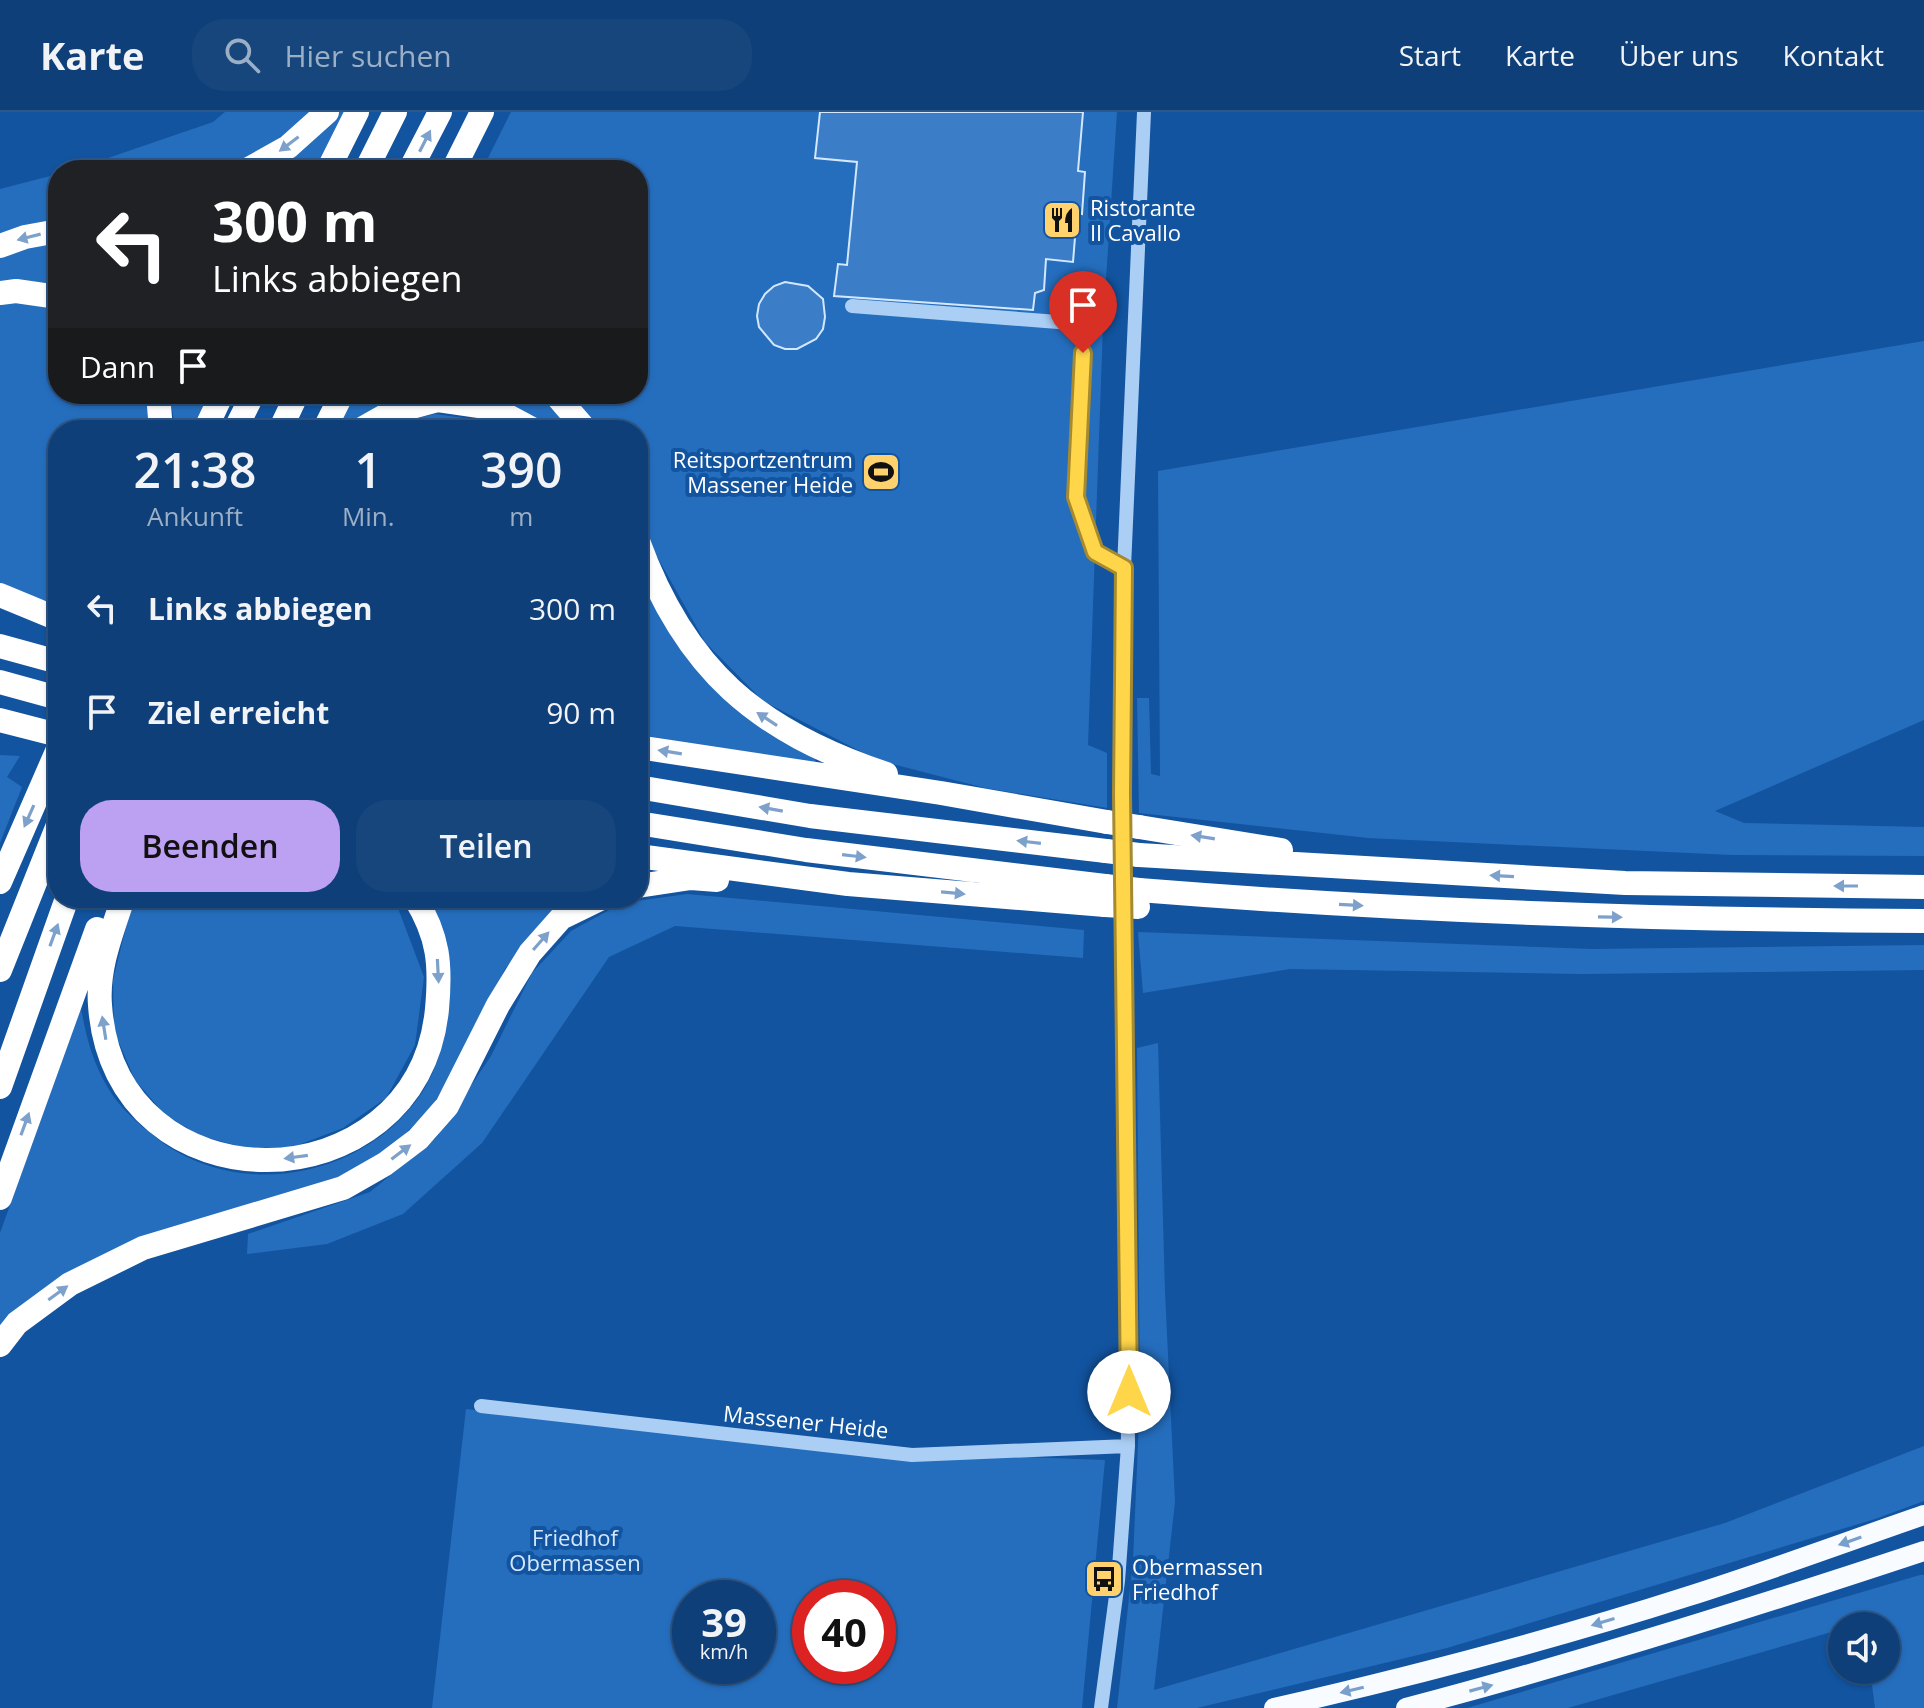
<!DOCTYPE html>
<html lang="de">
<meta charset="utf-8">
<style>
body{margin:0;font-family:"Open Sans",sans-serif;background:#17467d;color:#f1f3f6;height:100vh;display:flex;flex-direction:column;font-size:30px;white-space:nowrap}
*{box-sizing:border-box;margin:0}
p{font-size:26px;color:#9bafc6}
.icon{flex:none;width:44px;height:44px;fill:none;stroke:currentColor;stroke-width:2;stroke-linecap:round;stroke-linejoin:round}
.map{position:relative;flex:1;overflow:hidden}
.panel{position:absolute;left:48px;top:308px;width:600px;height:488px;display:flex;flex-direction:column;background:#0e3f78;border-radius:32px;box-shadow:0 2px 6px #0004,0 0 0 2px #2e588a}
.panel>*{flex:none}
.hud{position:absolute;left:48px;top:48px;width:600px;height:244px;border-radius:32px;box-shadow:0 2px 6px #0004,0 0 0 2px #2e588a;background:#202124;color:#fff;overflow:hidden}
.buttons{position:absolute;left:1828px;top:1500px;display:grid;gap:16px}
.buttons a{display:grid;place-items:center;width:72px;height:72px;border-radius:50%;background:#0e3f78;box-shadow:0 2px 6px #0004,0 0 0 2px #2e588a;font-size:40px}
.speed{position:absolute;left:672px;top:1468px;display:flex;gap:16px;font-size:40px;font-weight:700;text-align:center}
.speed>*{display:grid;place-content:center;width:104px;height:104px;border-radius:50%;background:#0e3f78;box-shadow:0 2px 6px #0004,0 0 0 2px #2e588a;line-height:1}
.speed small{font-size:20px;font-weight:400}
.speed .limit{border:12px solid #d22;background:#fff;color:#111}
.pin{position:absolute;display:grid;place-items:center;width:68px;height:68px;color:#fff;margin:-82px -34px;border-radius:50% 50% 50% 0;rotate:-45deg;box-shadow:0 0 8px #0007}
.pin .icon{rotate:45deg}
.me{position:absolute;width:88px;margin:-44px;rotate:0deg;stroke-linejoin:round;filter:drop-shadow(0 0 6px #0008)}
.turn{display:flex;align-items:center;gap:28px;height:168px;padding:0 32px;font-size:36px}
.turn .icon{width:104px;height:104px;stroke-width:2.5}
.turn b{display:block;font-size:56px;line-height:68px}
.then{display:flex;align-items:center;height:76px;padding:0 32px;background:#0003;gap:16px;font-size:30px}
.eta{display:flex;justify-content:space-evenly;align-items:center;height:136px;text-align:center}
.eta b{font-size:48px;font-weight:600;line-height:56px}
.primary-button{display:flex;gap:16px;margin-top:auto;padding:16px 32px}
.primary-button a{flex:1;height:92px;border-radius:32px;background:#bca0f2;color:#111;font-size:32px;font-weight:600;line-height:92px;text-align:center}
.primary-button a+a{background:#17467d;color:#f1f3f6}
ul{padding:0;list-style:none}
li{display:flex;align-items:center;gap:24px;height:104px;padding:0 32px}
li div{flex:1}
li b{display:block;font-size:30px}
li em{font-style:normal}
header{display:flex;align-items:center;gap:48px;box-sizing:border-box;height:112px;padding:0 40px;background:#0e3f78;border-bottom:2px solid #2e588a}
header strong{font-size:38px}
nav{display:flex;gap:44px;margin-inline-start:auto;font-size:28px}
.search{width:560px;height:72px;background:#17467d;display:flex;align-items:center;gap:20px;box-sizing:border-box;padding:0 28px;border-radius:32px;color:#9bafc6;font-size:30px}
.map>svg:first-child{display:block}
</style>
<header>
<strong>Karte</strong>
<div class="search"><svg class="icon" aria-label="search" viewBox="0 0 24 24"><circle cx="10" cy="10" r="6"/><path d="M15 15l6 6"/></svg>Hier suchen</div>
<nav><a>Start</a><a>Karte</a><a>Über uns</a><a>Kontakt</a></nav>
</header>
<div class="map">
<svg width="1924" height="1596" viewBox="0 0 1924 1596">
<rect width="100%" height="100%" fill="#1254a0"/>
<path fill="#256ebe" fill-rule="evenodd" d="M225,0H312L279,28L228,58H73L213,10Z
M336,0H350L321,58H263Z
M511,0H1117L1103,213L1088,633L1107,641V696L985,676L877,648L763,589L705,530L654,439L638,395V318H599L572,282H638V58H482Z
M58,62V109L0,125V77Z
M58,127V172L19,168L0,171V142Z
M0,189L58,192V282H150L154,318H58V492L15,481L0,474Z
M1924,229V608L1715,699L1744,711L1924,715V744L1732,743L1368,726L1139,701L1137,586H1149L1151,662L1160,664L1158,359Z
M169,282H209L191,318H176Z
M351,282H547L577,318H544L436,283L352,318H332Z
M435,302L486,309L504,318H380L400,310Z
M638,445L667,506L816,646L814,655L638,622Z
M0,643L20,644L7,665L22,675L0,731Z
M687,782L1084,818L1083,846L675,814L609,845L482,1031L403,1102L327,1132L247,1142L248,1122L370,1080L435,1027L491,944L532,861L571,819L622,791Z
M136,786H391L396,791L424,865L415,933L386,986L343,1016L293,1035L246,1036L201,1024L165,1003L135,968L114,919L113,868L130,799Z
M426,786H577L544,811L505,857L467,935L432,995L390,1037L349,1063L191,1112L0,1221V1121L81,896C86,925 93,951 108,976C119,995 137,1011 154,1024C234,1090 363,1068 421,982C438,957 445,926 448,896C452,861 446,816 426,786Z
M1138,820L1592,837L1924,833V858L1582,862L1290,857L1143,881Z
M1158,931L1165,1180L1175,1390L1154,1578L1725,1411L1924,1334V1389L1875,1407L1447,1536L1197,1596H1117L1133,1449L1140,1284L1137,936Z
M466,1297L809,1337L1105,1348L1082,1596H432ZM690,1486H758V1554H690ZM810,1486H878V1554H810Z
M1920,1463H1924V1596H1875L1870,1558H1886V1514H1864L1863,1511L1842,1514V1517L1568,1596H1467Z"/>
<path fill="#3b7dc7" stroke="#d3e8fe" stroke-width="2" d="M820,0H1083L1078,59L1085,60L1082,102L1077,101L1073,150L1046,147L1044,178L1035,181L1033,198L834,184L838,152L847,153L857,50L815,46Z
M785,170L808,174L823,187L825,205L823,217L816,227L797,237H785L774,233L759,215L757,204L759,192L765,182L774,174Z"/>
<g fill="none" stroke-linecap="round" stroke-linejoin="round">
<path stroke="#abcef5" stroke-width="14" d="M852,194L1084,212L1076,385L1095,440L1124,456
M481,1294L912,1343L1128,1334
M1101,1596L1118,1469L1128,1334L1122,682L1124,456L1144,0"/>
<path stroke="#f8fbff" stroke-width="20" d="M1274,1596C1413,1564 1552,1528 1689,1484C1768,1459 1846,1430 1924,1403
M1406,1596C1581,1550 1752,1496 1924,1439"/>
<path stroke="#fff" stroke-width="24" d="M247,58L288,35L327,0
M328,58L357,0
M366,58L395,0
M410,58L440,0
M453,58L482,0
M0,134L25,125L58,119
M0,181L16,179L58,185
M158,282L161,318
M555,282L586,318
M205,318L222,282
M235,318L253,282
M280,318L297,282
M324,318L342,282
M360,318L390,301L438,288L493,296L534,318
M638,429C685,558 757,619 886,662
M0,483L58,507
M0,534L58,550
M0,570L58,586
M0,608L58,623
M638,635L941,681L1107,710
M638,675L810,704L1106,739
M638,711L806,738L1105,774
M1139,715L1281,738
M1139,743L1625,771L1924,775
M638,744L848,772L1105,793
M0,770L58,637
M638,774L691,766L717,768
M1139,778C1400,799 1662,808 1924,809
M123,786C112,820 97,856 100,893C114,1102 418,1096 437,897C441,853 439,825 415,786
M0,858L58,713
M0,975L67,786
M0,1086L97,817
M0,1233L17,1211L70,1172L143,1136L343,1076L385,1052L418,1027L447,994L498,893L530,841L561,806L602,786"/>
<path stroke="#fff" stroke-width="24" d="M1107,710L1139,715
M1106,739L1139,743
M1105,774L1139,778
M1105,793L1138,795"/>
</g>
<defs><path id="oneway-solid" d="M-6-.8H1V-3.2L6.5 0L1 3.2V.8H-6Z" transform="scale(2)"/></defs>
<g fill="#7da1cb">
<use href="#oneway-solid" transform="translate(425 29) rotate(-63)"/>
<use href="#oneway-solid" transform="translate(289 32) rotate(143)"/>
<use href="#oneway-solid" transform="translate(29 125) rotate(166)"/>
<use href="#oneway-solid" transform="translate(767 607) rotate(-147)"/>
<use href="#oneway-solid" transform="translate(670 640) rotate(-171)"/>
<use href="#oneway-solid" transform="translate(771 697) rotate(-170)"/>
<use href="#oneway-solid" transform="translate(29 704) rotate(114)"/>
<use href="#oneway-solid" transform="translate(1203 725) rotate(-171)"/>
<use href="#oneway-solid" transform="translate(1029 730) rotate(-173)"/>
<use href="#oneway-solid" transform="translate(854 744) rotate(7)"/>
<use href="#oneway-solid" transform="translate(1502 764) rotate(-177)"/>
<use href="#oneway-solid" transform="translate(1846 774) rotate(-180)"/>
<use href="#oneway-solid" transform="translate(953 781) rotate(5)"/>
<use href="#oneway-solid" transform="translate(1351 793) rotate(3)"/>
<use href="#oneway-solid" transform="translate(1610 805) rotate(1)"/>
<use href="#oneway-solid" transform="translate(54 823) rotate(-70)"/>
<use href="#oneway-solid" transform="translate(541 829) rotate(-49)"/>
<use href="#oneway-solid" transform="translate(438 859) rotate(87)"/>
<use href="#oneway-solid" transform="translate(104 916) rotate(-99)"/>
<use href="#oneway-solid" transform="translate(25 1012) rotate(-70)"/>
<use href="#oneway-solid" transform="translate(401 1040) rotate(-37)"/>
<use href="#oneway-solid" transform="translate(296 1045) rotate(172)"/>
<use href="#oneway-solid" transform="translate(58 1181) rotate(-36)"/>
</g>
<g fill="#799fcb">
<use href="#oneway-solid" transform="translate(1850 1429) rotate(161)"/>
<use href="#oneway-solid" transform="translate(1603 1510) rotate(163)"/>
<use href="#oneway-solid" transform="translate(1481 1576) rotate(-15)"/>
<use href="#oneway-solid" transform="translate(1352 1578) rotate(167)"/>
</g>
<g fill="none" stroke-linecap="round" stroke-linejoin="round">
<g stroke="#a68a30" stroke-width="20">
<path id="route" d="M1083,241L1076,385L1095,440L1124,456L1122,682L1129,1280"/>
</g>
<use href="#route" stroke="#ffd54a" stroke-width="14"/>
</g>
<defs>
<g id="restaurant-square" transform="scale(2)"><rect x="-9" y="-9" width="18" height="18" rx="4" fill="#ffd26e" stroke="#1254a0"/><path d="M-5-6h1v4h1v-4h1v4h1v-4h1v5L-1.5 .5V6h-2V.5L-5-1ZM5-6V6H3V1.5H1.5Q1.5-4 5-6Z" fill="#111"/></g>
<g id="stadium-square" transform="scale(2)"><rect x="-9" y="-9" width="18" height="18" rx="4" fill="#ffd26e" stroke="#1254a0"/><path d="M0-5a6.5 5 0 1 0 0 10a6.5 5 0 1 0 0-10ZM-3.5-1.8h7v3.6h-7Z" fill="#111"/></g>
<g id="bus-square" transform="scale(2)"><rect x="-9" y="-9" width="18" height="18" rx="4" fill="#ffd26e" stroke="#1254a0"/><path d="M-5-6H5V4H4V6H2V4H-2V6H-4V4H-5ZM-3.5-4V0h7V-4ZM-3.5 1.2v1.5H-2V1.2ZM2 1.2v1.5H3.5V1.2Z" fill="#111"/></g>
</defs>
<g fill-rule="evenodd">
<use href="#restaurant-square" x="1062" y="108"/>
<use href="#stadium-square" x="881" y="360"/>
<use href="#bus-square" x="1104" y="1467"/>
</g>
<g text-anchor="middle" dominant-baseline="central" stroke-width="8" stroke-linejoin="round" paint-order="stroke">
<g font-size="22" fill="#fff" stroke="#1254a0" text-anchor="start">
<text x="1090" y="95">Ristorante<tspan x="1090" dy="25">Il Cavallo</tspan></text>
<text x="853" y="347" text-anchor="end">Reitsportzentrum<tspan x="853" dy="25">Massener Heide</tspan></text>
<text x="1132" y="1454">Obermassen<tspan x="1132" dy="25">Friedhof</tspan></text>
</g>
<g font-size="22" fill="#fff" stroke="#1254a0">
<text transform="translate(806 1309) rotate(6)">Massener Heide</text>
</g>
<g font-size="22" fill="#d3e8fe" stroke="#1254a0">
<text x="575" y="1425">Friedhof<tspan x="575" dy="25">Obermassen</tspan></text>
</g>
</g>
</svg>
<div class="buttons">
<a><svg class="icon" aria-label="sound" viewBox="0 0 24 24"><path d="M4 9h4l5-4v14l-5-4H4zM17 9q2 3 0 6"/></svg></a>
</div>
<div class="speed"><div>39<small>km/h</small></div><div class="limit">40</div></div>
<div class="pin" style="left:1083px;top:241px;background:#d93025"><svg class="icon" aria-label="arrive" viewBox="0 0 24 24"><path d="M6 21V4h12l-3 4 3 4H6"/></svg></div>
<svg class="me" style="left:1129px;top:1280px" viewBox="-20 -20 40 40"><circle r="19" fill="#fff"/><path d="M0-13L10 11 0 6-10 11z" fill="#ffd54a"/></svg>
<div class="hud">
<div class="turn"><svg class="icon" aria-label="left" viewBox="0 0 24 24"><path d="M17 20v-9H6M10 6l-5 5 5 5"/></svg><div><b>300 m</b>Links abbiegen</div></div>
<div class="then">Dann<svg class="icon" aria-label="arrive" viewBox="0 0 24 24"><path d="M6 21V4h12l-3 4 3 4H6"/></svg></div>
</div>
<section class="panel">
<div class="eta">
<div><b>21:38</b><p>Ankunft</p></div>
<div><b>1</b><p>Min.</p></div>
<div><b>390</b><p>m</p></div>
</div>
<ul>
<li><svg class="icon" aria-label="left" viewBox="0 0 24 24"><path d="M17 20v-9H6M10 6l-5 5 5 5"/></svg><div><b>Links abbiegen</b></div><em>300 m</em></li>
<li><svg class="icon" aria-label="arrive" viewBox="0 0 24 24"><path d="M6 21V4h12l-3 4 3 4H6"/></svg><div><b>Ziel erreicht</b></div><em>90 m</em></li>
</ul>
<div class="primary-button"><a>Beenden</a><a>Teilen</a></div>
</section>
</div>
